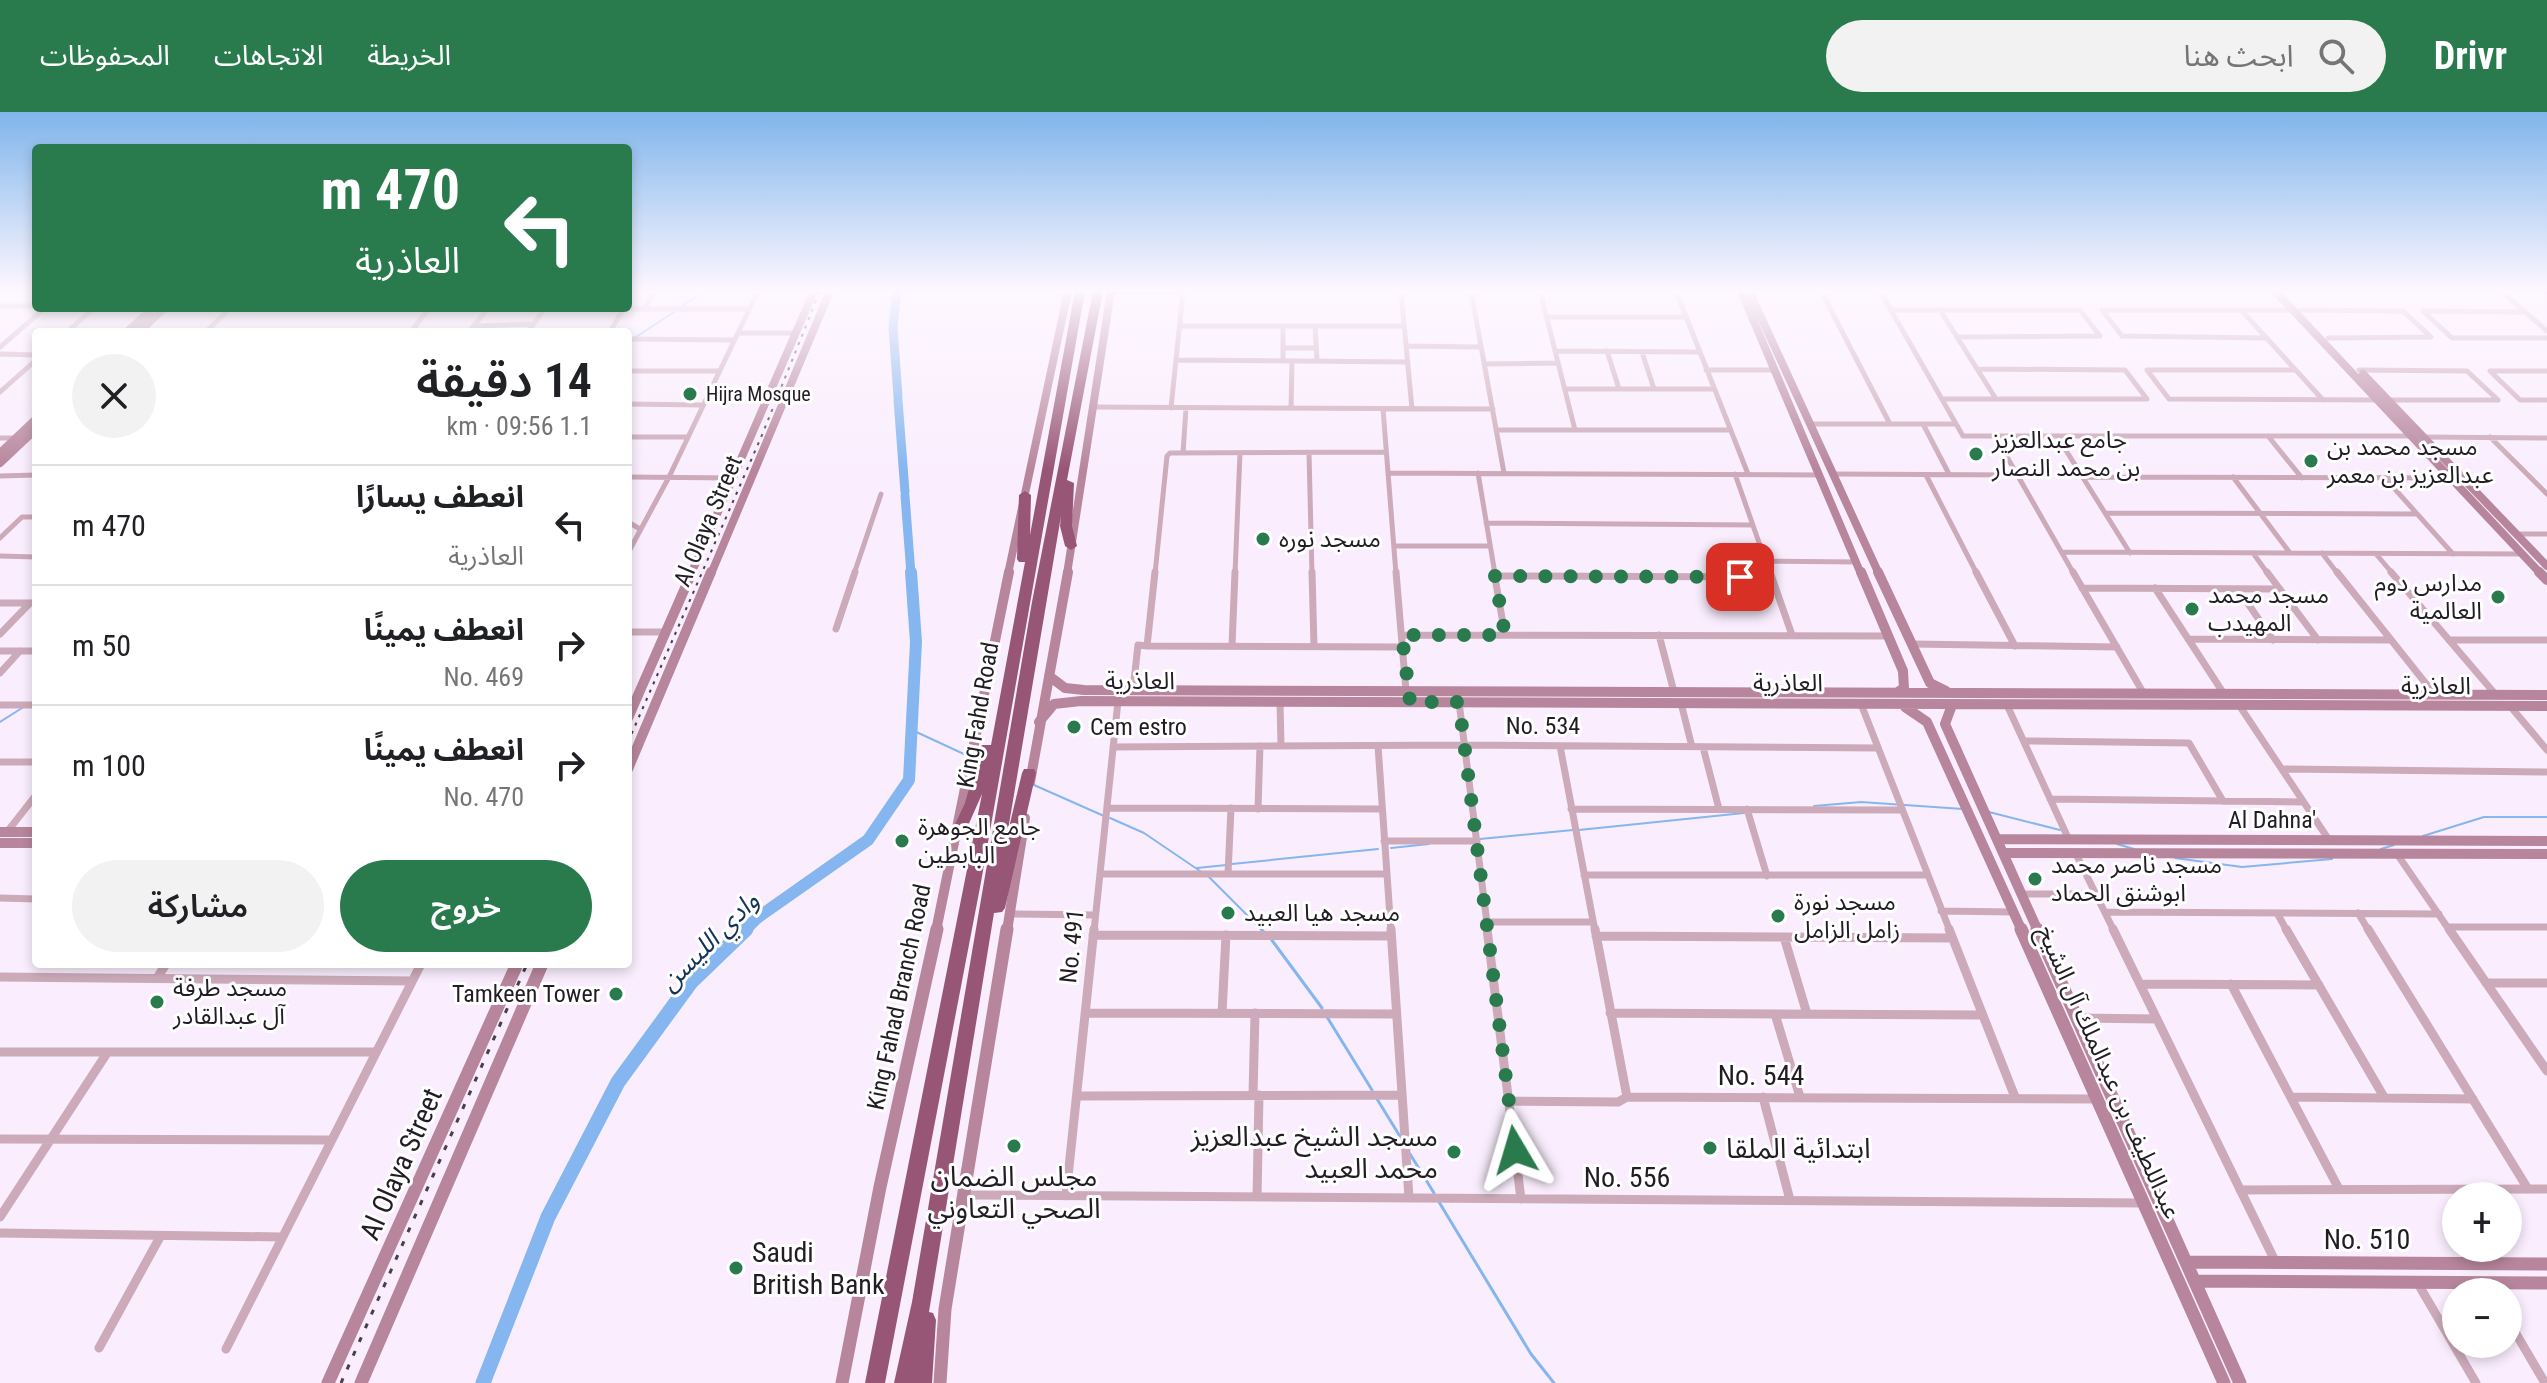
<!DOCTYPE html>
<html lang="ar">
<meta charset="utf-8">
<style>
body{margin:0;font-family:"Roboto Condensed","Noto Sans Arabic",sans-serif;background:#f2f2f2;color:#202124;direction:rtl;height:100vh;display:flex;flex-direction:column;font-size:30px;white-space:nowrap}
*{box-sizing:border-box;margin:0}
p{font-size:26px;color:#757577}
.icon{flex:none;width:44px;height:44px;fill:none;stroke:currentColor;stroke-width:2;stroke-linecap:round;stroke-linejoin:round}
.map{position:relative;flex:1;overflow:hidden;direction:ltr}
.drawer{position:absolute;left:32px;top:216px;width:600px;height:640px;display:flex;flex-direction:column;background:#fff;border-radius:8px;box-shadow:0 4px 12px #0003;direction:rtl}
.drawer>*{flex:none}
.hud{position:absolute;left:32px;top:32px;width:600px;height:168px;border-radius:8px;box-shadow:0 4px 12px #0003;direction:rtl;background:#297b4d;color:#fff;overflow:hidden}
.fabs{position:absolute;left:2442px;top:1070px;display:grid;gap:16px}
.fabs a{display:grid;place-items:center;width:80px;height:80px;border-radius:50%;background:#fff;box-shadow:0 4px 12px #0003;font-size:40px}
.pin{position:absolute;display:grid;place-items:center;width:68px;height:68px;color:#fff;margin:-34px;border-radius:16px;box-shadow:0 4px 12px #0006}
.me{position:absolute;width:88px;margin:-44px;rotate:353deg;stroke-linejoin:round;filter:drop-shadow(0 0 6px #0008)}
.turn{display:flex;align-items:center;gap:28px;height:168px;padding:0 40px;font-size:36px}
.turn .icon{width:104px;height:104px;stroke-width:2.5}
.turn b{display:block;font-size:56px;line-height:68px}
.round{display:grid;place-items:center;flex:none;width:84px;height:84px;border-radius:42px;background:#f2f2f2}
.summary{display:flex;align-items:center;justify-content:space-between;height:136px;padding:0 40px}
h1{font-size:48px;font-weight:600;line-height:60px}
.action{display:flex;gap:16px;margin-top:auto;padding:16px 40px}
.action a{flex:1;height:92px;border-radius:48px;background:#297b4d;color:#fff;font-size:32px;font-weight:600;line-height:92px;text-align:center}
.action a+a{background:#f2f2f2;color:#202124}
ul{padding:0;list-style:none}
li{display:flex;align-items:center;gap:24px;height:120px;padding:0 40px;border-top:2px solid #e0e0e0}
li div{flex:1}
li b{display:block;font-size:30px}
li em{font-style:normal}
header{display:flex;align-items:center;gap:48px;box-sizing:border-box;height:112px;padding:0 40px;background:#297b4d;color:#fff}
header strong{font-size:38px}
nav{display:flex;gap:44px;margin-inline-start:auto;font-size:28px}
.search{width:560px;height:72px;background:#f2f2f2;display:flex;align-items:center;gap:20px;box-sizing:border-box;padding:0 28px;border-radius:44px;color:#757577;font-size:30px}
.map>svg:first-child{display:block}
</style>
<header>
<strong>Drivr</strong>
<div class="search"><svg class="icon" aria-label="search" viewBox="0 0 24 24"><circle cx="10" cy="10" r="6"/><path d="M15 15l6 6"/></svg>ابحث هنا</div>
<nav><a>الخريطة</a><a>الاتجاهات</a><a>المحفوظات</a></nav>
</header>
<div class="map">
<svg width="2547" height="1271" viewBox="0 0 2547 1271">
<rect width="100%" height="100%" fill="#faeefe"/>
<g fill="none" stroke-linecap="round" stroke-linejoin="round">
<path stroke="#85b6ef" stroke-width="2" d="M2543,179L2547,182
M682,194L704,179
M636,225L674,200
M0,610L22,596
M912,618L966,643
M1034,673L1104,704
M1814,694L1861,690L1963,697
M1989,700L2060,718
M1110,706L1144,721L1200,759
M1579,718L1744,701
M2423,724L2484,705H2547
M1480,727L1573,718
M2117,732L2134,737
M1391,736L1429,732
M2381,737L2394,733
M2175,746L2242,755L2332,747
M1232,752L1378,737
M1197,756L1226,753
M1209,765L1263,819"/>
<path stroke="#85b6ef" stroke-width="3" d="M1261,817L1264,820
M1271,827L1322,896
M1327,905L1372,978
M1377,987L1401,1026
M1410,1042L1434,1081
M1439,1090L1531,1242L1554,1271"/>
<path stroke="#85b6ef" stroke-width="9" d="M897,179L893,215L898,285
M898,288L905,380
M905,384L911,462"/>
<path stroke="#85b6ef" stroke-width="12" d="M744,819L757,806L868,728L909,668L916,530L911,460"/>
<path stroke="#85b6ef" stroke-width="15" d="M483,1271L548,1105L618,970L691,870L746,817"/>
<path stroke="#ccaab9" stroke-width="5" d="M1401,179L1412,297
M1471,179L1504,361
M1540,179L1575,318
M1676,179L1748,362
M1821,179L1890,312
M1880,179L1963,324H2413
M2501,179L2547,219
M1110,180L1186,179
M0,194H36
M229,196L429,197
M544,197H749
M644,197L655,179
M1890,198H2080L2100,224L1958,225
M1940,198L1996,287
M2301,198L2403,199L2431,225L2328,226
M2242,199L2323,288
M2525,200L2423,199L2452,226H2547
M1546,205H1686
M474,214L533,212
M1180,214H1404
M1283,214V249
M1315,214L1317,249
M67,220L94,196
M206,220L230,196
M411,220L429,196
M469,220L488,196
M528,220L545,196
M610,220L623,197
M738,221H796
M2267,226L2122,224L2102,198H2293
M628,227L734,228
M1406,234L1481,235
M0,235L45,196
M1283,236H1316
M1555,239L1699,240
M1607,239L1619,277
M1642,240L1654,277
M0,242L36,243
M1176,248L1408,250
M1484,252L1558,251
M1706,258H1776
M2295,258H2147L2169,287L2378,288
M2359,258L2467,259L2498,288
M628,259H718
M2547,259H2490L2520,288H2547
M1565,277H1714
M0,280L36,248
M1942,287H2147L2125,258L1977,257
M2389,288H2498
M628,292L701,293
M1092,295L1493,297
M1171,296L1183,180
M1291,296L1292,249
M1383,297L1396,462
M1810,312H1956
M1923,312L1949,362
M1496,318H1730
M1995,324L2074,462
M2057,324L2130,441
M2268,324L2302,366
M628,325H687
M2424,325L2547,326
M2490,325L2547,382
M0,326H15
M1183,341L1186,296
M1309,341L1312,462
M1388,361L1820,363
M1478,361L1495,462
M1735,362L1770,462
M1832,362L2017,363
M1926,363L1977,462
M0,364L36,363
M628,365L733,366
M2083,365L2453,366
M2233,365L2290,441
M2385,366L2453,442
M2106,401L2417,402
M628,410L640,417
M1486,411L1753,413
M2516,422H2547
M0,426L22,405H36
M1394,434H1490
M2062,440L2523,442
M628,441L669,365L758,179
M2253,441L2268,462
M2322,441L2338,462
M2376,442L2393,462
M0,444L36,445
M1765,449L1857,450
M854,462L881,382
M1155,462L1167,344L1170,341L1386,340
M1235,462L1240,341"/>
<path stroke="#ccaab9" stroke-width="7" d="M1312,460L1314,534
M1396,460L1406,579
M1494,460L1505,523
M1770,460L1792,523
M1976,460L2015,534
M2073,460L2144,582
M2267,460L2318,528
M2337,460L2435,583
M2391,460L2496,583
M1495,464L1771,465
M2082,476L2280,477
M2155,476L2224,582
M2238,477L2273,528
M0,491H36
M836,517L855,460
M628,520H665
M0,522L30,491
M1402,523L1889,524
M1659,523L1674,580
M2188,527L2391,528
M2449,528H2547
M1911,532L2117,535
M1147,534L1403,535
M1232,534L1235,460
M0,539H36
M0,561L20,539
M1133,578L1138,533L1147,534L1155,460
M1280,590L1281,634
M1459,590L1488,819
M1681,591L1692,635
M1861,592L1950,819
M0,593H36
M2007,593L2069,728
M2239,593L2329,728
M2510,594L2547,638
M2024,629L2189,631L2223,689
M1378,634L1391,819
M1560,634L1595,819
M1113,635L1466,633L1877,636
M1703,635L1719,697
M0,650H36
M2282,657L2547,660
M2050,687L2303,690
M1107,696L1382,697
M1258,697L1260,634
M1571,697L1900,698
M1747,697L1767,764
M7,720L36,683
M1384,729H1477
M2076,742L2114,819
M2397,742L2450,819
M1100,762H1386
M1228,762L1231,696
M1584,763H1927
M2022,782H2096
M0,786L36,787
M1941,799L2012,800
M2105,800L2439,802
M2277,801L2287,819
M2358,801L2369,819
M1009,802L1095,803
M1487,810H1593
M2448,815H2547
M1094,819L1118,589"/>
<path stroke="#ccaab9" stroke-width="9" d="M1391,817L1409,1086
M1487,817L1521,1087
M1595,817L1627,985
M1949,817L2015,985
M2113,817L2276,1151
M2286,817L2384,985
M2368,817L2528,1077
M2449,817L2547,959
M1093,823L1391,824
M1596,824L1951,826
M1784,825L1807,902
M0,865L412,869
M157,866L166,852
M2486,871H2547
M2140,872L2319,873
M2231,872L2339,1077
M1085,901L1396,902
M1222,901L1226,823
M1610,901L1982,903
M1775,902L1800,985
M2078,906L2157,907
M0,940H374
M1253,983L1255,901
M1078,984L1402,983
M1763,985L1790,1088
M2291,985L2473,987
M1509,989L1618,990L1627,985L2098,987
M0,1027L330,1028
M2240,1078L2547,1077
M964,1083L2145,1091
M1066,1084L1094,817
M1257,1085L1259,983
M0,1105L107,941
M0,1121L281,1125
M2417,1170L2476,1271
M2508,1208L2545,1271
M99,1236L160,1125
M226,1237L421,852"/>
<path stroke="#b7869c" stroke-width="8" d="M1741,179L1861,462
M1749,179L1879,462
M2275,179L2541,462
M127,220L153,196
M139,220L164,196
M2363,262L2547,454
M0,341L36,307
M0,351L36,317
M691,462L814,179
M711,462L830,179
M1008,462L1068,179
M1067,462L1111,179"/>
<path stroke="#b7869c" stroke-width="10" d="M1861,460L1903,559L1904,576L1898,580
M1878,460L1930,571L1946,579
M2539,460L2547,468
M1049,564L1065,576L1084,578L2547,583
M1952,593L1945,612L2038,819
M1905,595L1927,610L2022,819
M628,606L692,460
M1039,610L1054,592L1081,589L2547,594
M628,657L711,460
M1030,670L1068,460
M0,720H36
M1997,727L2547,729
M0,731H36
M2004,741L2547,742
M936,819L1009,460
M1007,819L1025,706"/>
<path stroke="#b7869c" stroke-width="13" d="M2021,817L2224,1271
M2037,817L2240,1271
M2187,1150L2547,1152
M2196,1169L2547,1171
M328,1271L517,852
M361,1271L542,852
M842,1271L880,1075L937,817
M940,1271L945,1197L1007,817"/>
<path fill="#985676" fill-rule="evenodd" d="M1075,179H1085L981,770L885,1271H865L982,682L963,725H953L951,721L965,691L980,637L982,633H991L1025,450H1019L1017,447L1019,383L1025,379L1031,383L1030,423Z
M1093,179H1103L1067,368L1074,371L1072,414L1077,434L1071,438L1065,434L1060,414L1061,404L1007,724L1022,661L1024,657H1034L1036,661L1005,796L1002,800L994,801L929,1200L933,1201L936,1208L932,1271H894L912,1190L1032,490Z"/>
<path stroke="#464048" stroke-width="2" stroke-dasharray="3 6" stroke-linecap="butt" d="M628,630L762,323L820,179"/>
<path stroke="#464048" stroke-width="3" stroke-dasharray="5 10" stroke-linecap="butt" d="M341,1271L527,852"/>
</g>
<linearGradient id="sky" x2="0" y2="1"><stop stop-color="#80b5eb"/><stop offset="0.5" stop-color="#fdf7ff"/><stop offset="1" stop-color="#fdf7ff" stop-opacity="0"/></linearGradient>
<rect width="2547" height="357" fill="url(#sky)"/>
<g fill="none" stroke-linecap="round" stroke-linejoin="round">
<path stroke="#297b4d" stroke-width="14" stroke-dasharray="0 25.2" d="M1515,1038L1459,590H1410L1402,523H1505L1495,464L1740,465"/>
</g>
<g fill="#297b4d" stroke="#fff" stroke-width="3">
<circle cx="690" cy="282" r="8"/>
<circle cx="1976" cy="342" r="8"/>
<circle cx="2311" cy="349" r="8"/>
<circle cx="1263" cy="427" r="8"/>
<circle cx="2498" cy="485" r="8"/>
<circle cx="2192" cy="497" r="8"/>
<circle cx="1074" cy="615" r="8"/>
<circle cx="902" cy="729" r="8"/>
<circle cx="2035" cy="767" r="8"/>
<circle cx="1228" cy="801" r="8"/>
<circle cx="1778" cy="804" r="8"/>
<circle cx="616" cy="882" r="8"/>
<circle cx="157" cy="890" r="8"/>
<circle cx="1014" cy="1034" r="8"/>
<circle cx="1710" cy="1036" r="8"/>
<circle cx="1454" cy="1040" r="8"/>
<circle cx="736" cy="1156" r="8"/>
</g>
<g text-anchor="middle" dominant-baseline="central" stroke-width="6" stroke-linejoin="round" paint-order="stroke">
<g font-size="20" fill="#221d24" stroke="#fff" text-anchor="start">
<text x="706" y="282">Hijra Mosque</text>
</g>
<g font-size="24" fill="#221d24" stroke="#fff" text-anchor="start">
<text x="1992" y="328">جامع عبدالعزيز<tspan x="1992" dy="28">بن محمد النصار</tspan></text>
<text x="2327" y="335">مسجد محمد بن<tspan x="2327" dy="28">عبدالعزيز بن معمر</tspan></text>
<text x="1279" y="427">مسجد نوره</text>
<text x="2482" y="471" text-anchor="end">مدارس دوم<tspan x="2482" dy="28">العالمية</tspan></text>
<text x="2208" y="483">مسجد محمد<tspan x="2208" dy="28">المهيدب</tspan></text>
<text x="1090" y="615">Cem estro</text>
<text x="918" y="715">جامع الجوهرة<tspan x="918" dy="28">البابطين</tspan></text>
<text x="2051" y="753">مسجد ناصر محمد<tspan x="2051" dy="28">ابوشنق الحماد</tspan></text>
<text x="1794" y="790">مسجد نورة<tspan x="1794" dy="28">زامل الزامل</tspan></text>
<text x="1244" y="801">مسجد هيا العبيد</text>
<text x="173" y="876">مسجد طرفة<tspan x="173" dy="28">آل عبدالقادر</tspan></text>
<text x="600" y="882" text-anchor="end">Tamkeen Tower</text>
</g>
<g font-size="24" fill="#221d24" stroke="#fff">
<text transform="translate(708 409) rotate(-67)">Al Olaya Street</text>
<text x="1140" y="569">العاذرية</text>
<text x="1788" y="571">العاذرية</text>
<text x="2436" y="574">العاذرية</text>
<text transform="translate(978 603) rotate(-80)">King Fahd Road</text>
<text x="1543" y="614">No. 534</text>
<text x="2272" y="708">Al Dahna'</text>
<text transform="translate(1072 834) rotate(-84)">No. 491</text>
<text transform="translate(899 885) rotate(-78)">King Fahad Branch Road</text>
<text transform="translate(2109 960) rotate(66)">عبداللطيف بن عبدالملك آل الشيخ</text>
</g>
<g font-size="26" font-style="italic" fill="#123458" stroke="#fff">
<text transform="translate(709 829) rotate(-45)">وادي الليسن</text>
</g>
<g font-size="28" fill="#221d24" stroke="#fff">
<text x="1761" y="963">No. 544</text>
<text transform="translate(401 1052) rotate(-66)">Al Olaya Street</text>
<text x="1627" y="1065">No. 556</text>
<text x="2367" y="1127">No. 510</text>
</g>
<g font-size="28" fill="#221d24" stroke="#fff" text-anchor="start">
<text x="1438" y="1024" text-anchor="end">مسجد الشيخ عبدالعزيز<tspan x="1438" dy="32">محمد العبيد</tspan></text>
<text x="1726" y="1036">ابتدائية الملقا</text>
<text x="1014" y="1064" text-anchor="middle">مجلس الضمان<tspan x="1014" dy="32">الصحي التعاوني</tspan></text>
<text x="752" y="1140">Saudi<tspan x="752" dy="32">British Bank</tspan></text>
</g>
</g>
</svg>
<div class="fabs">
<a>+</a>
<a>−</a>
</div>
<div class="pin" style="left:1740px;top:465px;background:#d93025"><svg class="icon" aria-label="arrive" viewBox="0 0 24 24"><path d="M6 21V4h12l-3 4 3 4H6"/></svg></div>
<svg class="me" style="left:1515px;top:1038px" viewBox="-20 -20 40 40"><path d="M0-17L14 15 0 8-14 15z" fill="#297b4d" stroke="#fff" stroke-width="4"/></svg>
<div class="hud">
<div class="turn"><svg class="icon" aria-label="left" viewBox="0 0 24 24"><path d="M17 20v-9H6M10 6l-5 5 5 5"/></svg><div><b>470 m</b>العاذرية</div></div>
</div>
<section class="drawer">
<div class="summary"><div><h1>14 دقيقة</h1><p>1.1 km · 09:56</p></div><a class="round"><svg class="icon" aria-label="close" viewBox="0 0 24 24"><path d="M6 6l12 12M18 6L6 18"/></svg></a></div>
<ul>
<li><svg class="icon" aria-label="left" viewBox="0 0 24 24"><path d="M17 20v-9H6M10 6l-5 5 5 5"/></svg><div><b>انعطف يسارًا</b><p>العاذرية</p></div><em>470 m</em></li>
<li><svg class="icon" aria-label="right" viewBox="0 0 24 24"><path d="M7 20v-9h11M14 6l5 5-5 5"/></svg><div><b>انعطف يمينًا</b><p>No. 469</p></div><em>50 m</em></li>
<li><svg class="icon" aria-label="right" viewBox="0 0 24 24"><path d="M7 20v-9h11M14 6l5 5-5 5"/></svg><div><b>انعطف يمينًا</b><p>No. 470</p></div><em>100 m</em></li>
</ul>
<div class="action"><a>خروج</a><a>مشاركة</a></div>
</section>
</div>
